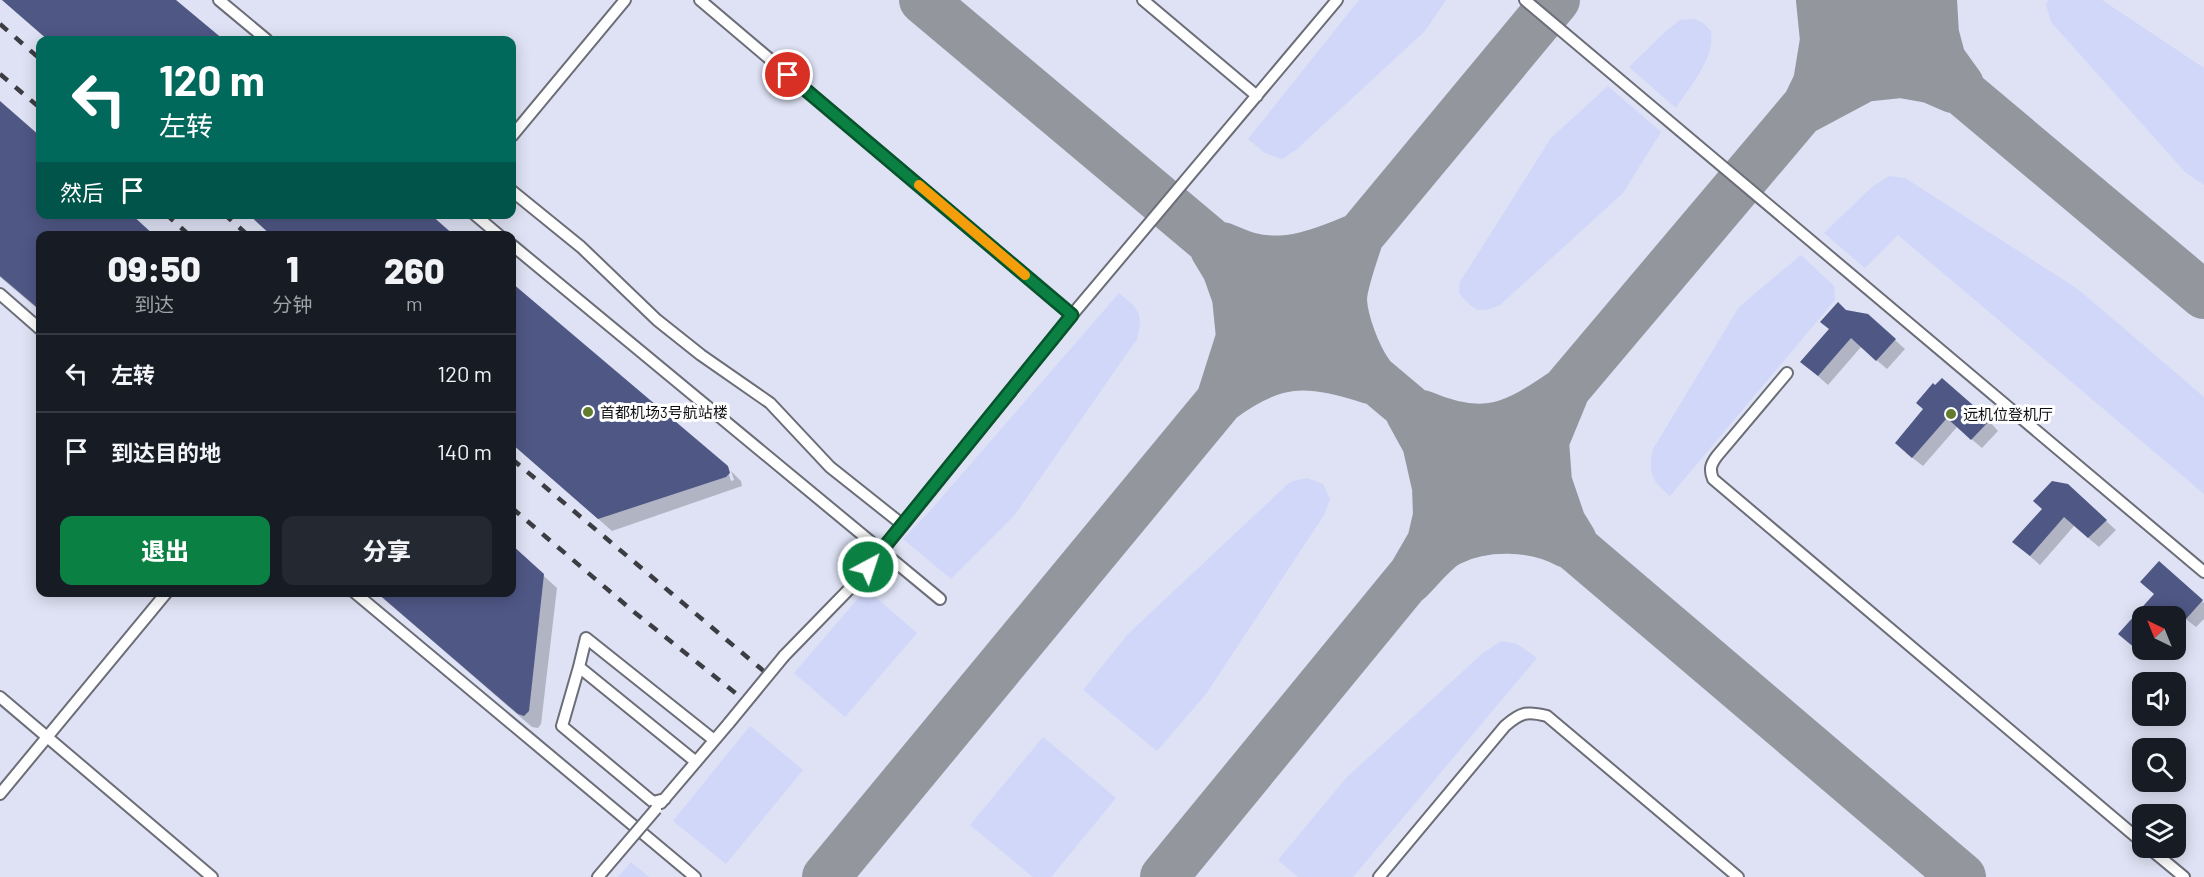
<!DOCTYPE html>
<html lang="zh">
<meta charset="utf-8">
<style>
body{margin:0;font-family:Barlow,"Noto Sans SC",sans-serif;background:#242831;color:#f1f3f6;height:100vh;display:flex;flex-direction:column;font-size:22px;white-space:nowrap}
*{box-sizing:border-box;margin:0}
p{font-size:20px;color:#9ea1a6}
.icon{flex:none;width:33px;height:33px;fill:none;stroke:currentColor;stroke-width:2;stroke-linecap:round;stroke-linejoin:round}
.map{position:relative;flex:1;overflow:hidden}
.panel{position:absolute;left:36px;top:231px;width:480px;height:366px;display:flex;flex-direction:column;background:#171b24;border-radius:12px;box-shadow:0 3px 15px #0003}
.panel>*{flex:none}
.banner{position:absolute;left:36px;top:36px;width:480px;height:183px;border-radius:12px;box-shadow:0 3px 15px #0003;background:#00695c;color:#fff;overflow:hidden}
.needle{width:39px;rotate:317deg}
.controls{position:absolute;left:2132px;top:606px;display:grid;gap:12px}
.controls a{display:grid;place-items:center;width:54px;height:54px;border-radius:12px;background:#171b24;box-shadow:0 3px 15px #0003;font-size:30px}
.pin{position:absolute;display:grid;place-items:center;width:51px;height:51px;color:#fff;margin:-26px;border:3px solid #fff;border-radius:50%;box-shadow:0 2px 6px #0007}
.me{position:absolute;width:66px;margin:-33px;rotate:40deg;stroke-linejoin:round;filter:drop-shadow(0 0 4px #0008)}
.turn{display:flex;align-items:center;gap:21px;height:126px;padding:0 24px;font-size:27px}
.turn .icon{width:78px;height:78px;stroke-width:2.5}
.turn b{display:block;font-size:42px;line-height:51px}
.then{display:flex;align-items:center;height:57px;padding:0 24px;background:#0003;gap:12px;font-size:22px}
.eta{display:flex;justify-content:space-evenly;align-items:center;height:102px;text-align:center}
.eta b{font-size:36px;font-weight:800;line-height:42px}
.cta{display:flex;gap:12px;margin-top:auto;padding:12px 24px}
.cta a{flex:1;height:69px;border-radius:12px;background:#0b8043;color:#fff;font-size:24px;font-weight:800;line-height:69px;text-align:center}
.cta a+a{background:#242831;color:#f1f3f6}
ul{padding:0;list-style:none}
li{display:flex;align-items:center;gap:18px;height:78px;padding:0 24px;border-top:2px solid #363941}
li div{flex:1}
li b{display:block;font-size:22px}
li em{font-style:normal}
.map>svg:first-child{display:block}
</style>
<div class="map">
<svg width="2204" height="877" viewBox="0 0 2204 877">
<rect width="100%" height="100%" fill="#ebeef9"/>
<path fill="#dee2f4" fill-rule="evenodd" d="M0,0H2204V877H0ZM40,40H512V214H40ZM40,236H512V592H40ZM2142,616H2175V650H2142ZM2142,682H2175V716H2142ZM2142,748H2175V782H2142ZM2142,814H2175V848H2142Z"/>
<path fill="#d0d7f9" d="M1359,0H1446L1425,31L1296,150L1282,159L1265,153L1248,139Z
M2048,0H2102L2204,68V185L2185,172L2051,22L2046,5Z
M1693,19L1702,22L1711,31C1715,59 1690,86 1676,108L1629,67L1665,32L1680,20Z
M1608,86L1661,132L1623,193L1500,305C1478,314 1474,311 1459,293L1460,281L1467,271L1551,138Z
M1889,176L1905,178L2079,290L2204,397V494L1898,235L1865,268L1824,233L1872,187Z
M1801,255L1834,286L1835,300L1670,496C1651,480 1648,473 1653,449L1739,307Z
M1119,293C1140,310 1143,313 1137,339L1014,516L951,579L903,539L929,512Z
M1307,478L1323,484L1330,499L1324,515L1206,694L1157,751L1083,690L1128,634L1290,482Z
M866,589L917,633L845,717L794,673Z
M1501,641L1517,644L1537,658L1353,877H1298L1278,860L1347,777L1483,653Z
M750,726L803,770L726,864L673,821Z
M1043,737L1116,798L1051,877H1033L970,825Z
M631,862L649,877H618Z"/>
<path fill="#0003" d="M2,0H174L222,40H48Z
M0,103L40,138V311L0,277Z
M512,285L727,467L731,481L734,480L731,471L741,481L742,486L612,531L512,443Z
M1846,311L1895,340L1905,349L1887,369L1861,347L1828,385L1802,362Z
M1925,409L1989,421L1998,431L1982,448L1957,427L1923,466L1906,453Z
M2067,485L2116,530L2099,547L2074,526L2040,565L2014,542Z
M512,547L557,588L541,724L538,728L532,727L376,592H512Z
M2159,563L2204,603V619L2196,627L2183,617L2175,626V616H2142V650H2154L2146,658L2120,634L2155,595Z"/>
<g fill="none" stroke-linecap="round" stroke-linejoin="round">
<path stroke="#94969e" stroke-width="48" d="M923,0L1579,551L1962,877
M1820,0L1824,40L1817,83L1804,110L1864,78L1902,74L1930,79L1953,89
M1933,0L1935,34L1942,60L1960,85
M1854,1L2204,295
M1222,246C1230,249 1239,254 1248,256C1285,267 1326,251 1360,236C1355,252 1343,284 1343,300C1344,322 1357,356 1370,374
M1214,249L1226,269L1236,297L1240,337L1220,400C1273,360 1307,359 1370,380
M1409,412L1426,443L1436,487L1437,516L1431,542L1409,580C1420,569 1437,548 1450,542C1484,525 1534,526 1567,544
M1422,414C1485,441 1514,426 1566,390L1545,441L1548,482L1562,523L1573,541
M826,877L1293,312L1360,236L1556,0
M1164,877L1492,477L1895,0"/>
</g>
<path fill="#4f5785" d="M2,0H176L224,40H48Z
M0,101L40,136V214H131L155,236H40V310L0,276Z
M248,214H430L455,236H272Z
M512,283L728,466L730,473L726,477L598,519L512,444Z
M1838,302L1846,310L1868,314L1896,339L1876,361L1851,338L1818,376L1800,362L1829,329L1820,322Z
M1942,378L1990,420L1971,440L1947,418L1912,458L1895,443L1923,409L1916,403L1933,383L1935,385Z
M2052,481L2068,484L2107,520L2088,538L2064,517L2030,556L2012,542L2042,509L2033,501Z
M512,545L544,574L529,711L524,716L518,714L376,592H512Z
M2159,561L2203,600L2186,619L2173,608L2165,616H2142V642L2136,649L2118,634L2154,594L2140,582Z"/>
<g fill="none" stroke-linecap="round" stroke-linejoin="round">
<g stroke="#6b6d77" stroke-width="14">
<path id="service" d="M219,0L267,40
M700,0L1072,315
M1143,0L1257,96
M1525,0L2204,572
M512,136L625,0
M512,191L581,247L657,320L701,355L770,403L830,467L903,525L1072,315L1337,0
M474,214L500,236
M512,245L940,599
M0,294L40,329
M1787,373L1717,456C1711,464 1709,469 1713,479L2142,842
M354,592L695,877
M784,656L857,581
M579,667L586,638L714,740
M0,697L212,877
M0,794L167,592
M665,799L653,802L562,726L579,667L696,762
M661,803L729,723
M2149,848L2184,877
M598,877L615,857
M1379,877L1505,726C1521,712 1527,711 1547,716L1738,877"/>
</g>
<use href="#service" stroke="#fff" stroke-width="10"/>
<path stroke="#3c3d42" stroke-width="4.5" stroke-dasharray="10 10" stroke-linecap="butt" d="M0,24L40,59
M0,74L40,108
M166,214L190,236
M224,214L249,236
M512,459L766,673
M512,508L634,612L743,699"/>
<g stroke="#6b6d77" stroke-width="14" stroke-linecap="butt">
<path id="service-bridge" d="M857,581L903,525
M729,723L784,656
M615,857L656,809"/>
</g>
<use href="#service-bridge" stroke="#fff" stroke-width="10"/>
</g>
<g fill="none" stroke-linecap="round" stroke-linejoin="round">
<g stroke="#07532c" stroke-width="15">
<path id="route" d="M788,75L1072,315L868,567"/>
</g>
<use href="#route" stroke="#0b8043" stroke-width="10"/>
<path stroke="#f59e0b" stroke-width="10" d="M919,185L1025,275"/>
</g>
<g fill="#627c2f" stroke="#fff" stroke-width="2">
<circle cx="588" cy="412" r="6"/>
<circle cx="1951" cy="414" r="6"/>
</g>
<g text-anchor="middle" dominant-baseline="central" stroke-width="6" stroke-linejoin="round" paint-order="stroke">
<g font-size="15" fill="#0d0e11" stroke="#fff" text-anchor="start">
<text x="600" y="412">首都机场3号航站楼</text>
<text x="1963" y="414">远机位登机厅</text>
</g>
</g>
</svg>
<div class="controls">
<a><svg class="needle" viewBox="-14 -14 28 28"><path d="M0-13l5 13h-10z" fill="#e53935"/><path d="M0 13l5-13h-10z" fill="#9ea1a6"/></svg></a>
<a><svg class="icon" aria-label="sound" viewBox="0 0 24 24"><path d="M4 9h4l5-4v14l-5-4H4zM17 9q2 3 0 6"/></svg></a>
<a><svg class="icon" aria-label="search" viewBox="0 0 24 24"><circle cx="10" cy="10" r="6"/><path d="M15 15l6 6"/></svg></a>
<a><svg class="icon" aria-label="layers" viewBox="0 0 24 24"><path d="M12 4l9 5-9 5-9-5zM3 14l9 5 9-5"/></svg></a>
</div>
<div class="pin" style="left:788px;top:75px;background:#d93025"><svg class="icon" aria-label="arrive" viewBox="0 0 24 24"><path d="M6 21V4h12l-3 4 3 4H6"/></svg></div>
<svg class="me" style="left:868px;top:567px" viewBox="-20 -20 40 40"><circle r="17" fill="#0b8043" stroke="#fff" stroke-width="3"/><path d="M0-11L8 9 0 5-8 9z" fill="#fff"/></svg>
<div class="banner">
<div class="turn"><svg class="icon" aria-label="left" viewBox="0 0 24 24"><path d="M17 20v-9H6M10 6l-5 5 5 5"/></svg><div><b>120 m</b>左转</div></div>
<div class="then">然后<svg class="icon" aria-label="arrive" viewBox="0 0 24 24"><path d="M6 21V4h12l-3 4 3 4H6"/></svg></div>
</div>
<section class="panel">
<div class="eta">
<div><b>09:50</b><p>到达</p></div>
<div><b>1</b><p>分钟</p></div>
<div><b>260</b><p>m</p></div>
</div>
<ul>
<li><svg class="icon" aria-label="left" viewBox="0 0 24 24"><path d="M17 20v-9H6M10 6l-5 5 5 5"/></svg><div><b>左转</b></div><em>120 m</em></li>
<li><svg class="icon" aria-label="arrive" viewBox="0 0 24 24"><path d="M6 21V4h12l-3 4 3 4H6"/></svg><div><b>到达目的地</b></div><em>140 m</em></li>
</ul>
<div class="cta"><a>退出</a><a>分享</a></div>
</section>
</div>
